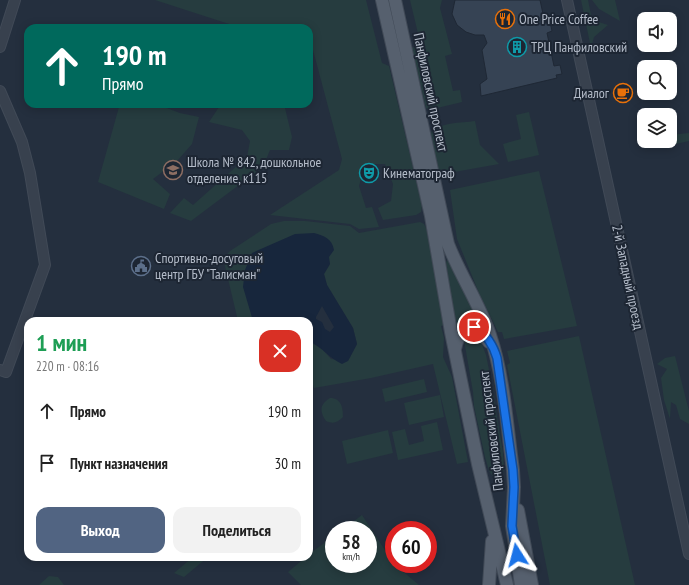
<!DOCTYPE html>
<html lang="ru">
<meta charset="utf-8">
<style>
body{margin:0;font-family:"PT Sans Narrow",sans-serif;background:#f2f2f2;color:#222;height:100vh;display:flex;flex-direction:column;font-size:15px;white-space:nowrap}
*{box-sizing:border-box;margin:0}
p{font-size:13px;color:#767676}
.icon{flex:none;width:22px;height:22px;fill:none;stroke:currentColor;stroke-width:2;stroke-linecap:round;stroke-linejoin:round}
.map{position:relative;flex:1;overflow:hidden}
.sheet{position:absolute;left:24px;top:317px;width:289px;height:244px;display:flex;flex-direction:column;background:#fff;border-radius:12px;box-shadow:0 2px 10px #0003}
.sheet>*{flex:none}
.hud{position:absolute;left:24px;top:24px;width:289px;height:84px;border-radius:12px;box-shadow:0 2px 10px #0003;background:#00695c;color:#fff;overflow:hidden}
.controls{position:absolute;left:637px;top:12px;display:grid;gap:8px}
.controls a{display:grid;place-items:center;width:40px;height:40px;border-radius:8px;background:#fff;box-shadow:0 2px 10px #0003;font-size:20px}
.speed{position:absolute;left:325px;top:521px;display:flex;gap:8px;font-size:20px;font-weight:700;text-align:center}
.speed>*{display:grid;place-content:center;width:52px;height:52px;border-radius:50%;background:#fff;box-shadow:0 2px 10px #0003;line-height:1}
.speed small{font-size:10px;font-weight:400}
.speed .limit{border:6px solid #d22;background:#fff;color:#111}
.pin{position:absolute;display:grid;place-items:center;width:34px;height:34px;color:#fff;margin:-17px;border:2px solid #fff;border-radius:50%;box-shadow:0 1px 4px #0007}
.me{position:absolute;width:44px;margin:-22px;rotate:351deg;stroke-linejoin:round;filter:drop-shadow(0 0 3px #0008)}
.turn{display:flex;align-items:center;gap:14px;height:84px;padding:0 12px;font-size:18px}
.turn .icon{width:52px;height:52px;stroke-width:2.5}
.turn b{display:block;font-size:28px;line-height:34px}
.round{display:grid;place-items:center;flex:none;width:42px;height:42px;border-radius:12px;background:#f2f2f2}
.head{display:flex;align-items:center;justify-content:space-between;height:68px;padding:0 12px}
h1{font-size:24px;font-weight:600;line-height:30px;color:#1e9e55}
.action{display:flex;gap:8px;margin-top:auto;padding:8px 12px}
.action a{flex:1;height:46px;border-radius:12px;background:#516482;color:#fff;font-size:16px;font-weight:600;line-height:46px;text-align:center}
.action a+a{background:#f2f2f2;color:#222}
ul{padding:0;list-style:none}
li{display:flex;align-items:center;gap:12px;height:52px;padding:0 12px}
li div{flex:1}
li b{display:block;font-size:15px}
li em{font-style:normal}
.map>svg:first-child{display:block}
</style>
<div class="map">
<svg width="689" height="585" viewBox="0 0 689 585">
<rect width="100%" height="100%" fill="#242f3e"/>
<path fill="#263c3f" d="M155,0H366L382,63L389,66L422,206L421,212L416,215L383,220L378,208L391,201L393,184L385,164H370L362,168V175L359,186L366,208L372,207L379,227L359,229L350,224L270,215L339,170L342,159L313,50L309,47V28H268L255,24H229Z
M410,0H442L440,8L452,54L445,56L453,91L460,90L462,102L429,110L426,108L411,48L421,46Z
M581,0H588L592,20L608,25L594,37L591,48Z
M592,0H615L620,21L599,9Z
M110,104H156L180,113L199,117L192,144L177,161L153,179L170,194L164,209L98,182L119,107Z
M215,104H284L292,137L289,150H270L263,167L191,221L170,213L184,198L193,205L247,157L250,141L242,130L209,122L219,107Z
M529,112L539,155L508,162L503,144L521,139L516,115Z
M475,121L480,145L499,164L443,174C433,167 433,146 430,134C437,122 462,123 475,121Z
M689,133V141L667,146L657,141H670V135Z
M539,171L577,326L504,339L502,332H498L479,293L457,239L450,190Z
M284,221H305L350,226L359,233L420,222L424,224L426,228L448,324L441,326L444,338L443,357L452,377L468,462L457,464L433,364L371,378L314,388L310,376H309V341L323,350L331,359L348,361L357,344L353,328L327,285L324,274L330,264L252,319L253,321H238L224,262L225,256L230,251L271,224Z
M448,260L450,261L481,325L469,321L456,331L446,262Z
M475,333L479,337L486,355L489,370L503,452L504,469L501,477L494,478L489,471L485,457L474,406L473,392L464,340L466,335Z
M579,336L635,585H550L507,365L510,363L507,351Z
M675,356L689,411V424L680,419L676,405L671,402L670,419L664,400L661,378L667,369L657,364L665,358Z
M424,379L427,392L385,402L382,389Z
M440,395L444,417L409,425L404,403Z
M330,398C341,398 343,407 343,417C337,423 333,424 326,421C319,411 320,404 330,398Z
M437,422L443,450L398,460L392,432L405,429L409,445L424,441L421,426Z
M388,430L393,453L347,464L342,441Z
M362,515L394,564L419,585H301L288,572L306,557H309V554L334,536V564H368V530H342Z
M193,557H208L184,577L174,573Z
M49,576L58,577L64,585H39Z"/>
<path fill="#17263c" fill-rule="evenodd" d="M314,233C324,236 332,238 334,250L329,257L330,264L324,274L327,285L353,328L357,344L348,361L342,364C329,358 322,347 309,341V321H253L243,287L245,270L252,253L295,234ZM322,306L334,327L330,332L325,329L322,322L316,319V317Z"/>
<path fill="#364354" stroke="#1f2835" d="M455,0H540L545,23L550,22L552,31L547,33L554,66L560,65L562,74L556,75L557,78L481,96L480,84L487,79L482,50L487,43L484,35H475L466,32L457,25L452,14Z"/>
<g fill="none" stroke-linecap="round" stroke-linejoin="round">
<g stroke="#414a57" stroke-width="12">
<path id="minor" d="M567,0L689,554
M0,47L15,0
M0,91L22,142L30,173L45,265L6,372L0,370"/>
</g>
<g stroke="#414a57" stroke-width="14">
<path id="major" d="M382,0L431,216L451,332L478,464L507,585
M395,0L448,244C460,275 479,303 490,335C504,376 507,427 513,470L514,487L512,526L521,585
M455,349C457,339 460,333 468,328H477L489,342
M518,510L532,585
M489,585L492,541"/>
</g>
<use href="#minor" stroke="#38414e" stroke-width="10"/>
<use href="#major" stroke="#56606e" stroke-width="12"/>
</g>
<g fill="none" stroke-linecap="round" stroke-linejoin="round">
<g stroke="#114b97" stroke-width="10">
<path id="route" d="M474,327C485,331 494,347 497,358L513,470L514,487L512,526L517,555"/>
</g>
<use href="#route" stroke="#1a73e8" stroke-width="7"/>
</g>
<defs>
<g id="restaurant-ring" transform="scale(1)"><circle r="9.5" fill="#1d2633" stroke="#e8710a" stroke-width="1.5"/><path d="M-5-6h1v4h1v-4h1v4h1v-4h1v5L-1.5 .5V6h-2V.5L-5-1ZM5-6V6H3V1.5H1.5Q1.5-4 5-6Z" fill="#e8710a"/></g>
<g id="building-ring" transform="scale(1)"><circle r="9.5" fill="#1d2633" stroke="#0f9aa8" stroke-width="1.5"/><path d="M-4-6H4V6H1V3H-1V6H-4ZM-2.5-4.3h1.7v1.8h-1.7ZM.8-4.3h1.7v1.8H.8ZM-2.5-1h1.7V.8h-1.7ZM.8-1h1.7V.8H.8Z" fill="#0f9aa8"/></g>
<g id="cafe-ring" transform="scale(1)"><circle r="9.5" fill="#1d2633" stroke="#e8710a" stroke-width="1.5"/><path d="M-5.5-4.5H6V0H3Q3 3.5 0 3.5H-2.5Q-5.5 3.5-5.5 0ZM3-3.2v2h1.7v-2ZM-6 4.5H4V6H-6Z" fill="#e8710a"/></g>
<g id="school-ring" transform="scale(1)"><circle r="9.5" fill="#1d2633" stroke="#8d6e63" stroke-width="1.5"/><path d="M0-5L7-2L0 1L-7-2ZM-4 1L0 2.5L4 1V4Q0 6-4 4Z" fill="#8d6e63"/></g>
<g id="theatre-ring" transform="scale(1)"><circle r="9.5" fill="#1d2633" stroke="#0f9aa8" stroke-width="1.5"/><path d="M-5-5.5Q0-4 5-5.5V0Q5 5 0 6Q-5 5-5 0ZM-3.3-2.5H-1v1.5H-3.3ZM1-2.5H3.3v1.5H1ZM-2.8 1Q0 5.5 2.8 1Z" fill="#0f9aa8"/></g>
<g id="civic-ring" transform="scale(1)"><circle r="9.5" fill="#1d2633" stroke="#5c6f8a" stroke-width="1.5"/><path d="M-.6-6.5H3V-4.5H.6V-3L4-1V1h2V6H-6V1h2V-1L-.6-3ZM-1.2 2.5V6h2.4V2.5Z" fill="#5c6f8a"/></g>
</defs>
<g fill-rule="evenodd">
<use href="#restaurant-ring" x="505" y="19"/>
<use href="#building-ring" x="517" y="47"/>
<use href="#cafe-ring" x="623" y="93"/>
<use href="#school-ring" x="173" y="170"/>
<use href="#theatre-ring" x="369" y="173"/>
<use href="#civic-ring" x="141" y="266"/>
</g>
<g text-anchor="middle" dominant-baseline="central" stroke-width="4" stroke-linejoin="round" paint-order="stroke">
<g font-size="14" fill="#b4bcc9" stroke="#1d2633" text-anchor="start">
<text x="519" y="19">One Price Coffee</text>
<text x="531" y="47">ТРЦ Панфиловский</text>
<text x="609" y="93" text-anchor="end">Диалог</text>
<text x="187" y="162">Школа № 842, дошкольное<tspan x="187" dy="16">отделение, к115</tspan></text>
<text x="383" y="173">Кинематограф</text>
<text x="155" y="258">Спортивно-досуговый<tspan x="155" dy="16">центр ГБУ "Талисман"</tspan></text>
</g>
<g font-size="14" fill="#b4bcc9" stroke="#1d2633">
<text transform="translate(431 92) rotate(78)">Панфиловский проспект</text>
<text transform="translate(628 277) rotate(78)">2-й Западный проезд</text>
<text transform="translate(491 431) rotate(-97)">Панфиловский проспект</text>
</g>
</g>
</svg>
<div class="controls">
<a><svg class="icon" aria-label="sound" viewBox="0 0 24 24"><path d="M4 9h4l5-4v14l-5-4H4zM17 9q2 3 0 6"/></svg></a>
<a><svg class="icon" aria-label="search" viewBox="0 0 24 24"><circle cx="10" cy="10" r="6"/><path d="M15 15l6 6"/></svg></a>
<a><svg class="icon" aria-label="layers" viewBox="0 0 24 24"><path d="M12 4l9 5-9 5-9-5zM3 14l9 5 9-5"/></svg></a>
</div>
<div class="speed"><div>58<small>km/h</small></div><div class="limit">60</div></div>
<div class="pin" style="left:474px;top:327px;background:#d93025"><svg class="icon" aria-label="arrive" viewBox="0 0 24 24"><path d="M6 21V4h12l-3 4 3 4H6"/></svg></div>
<svg class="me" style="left:517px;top:555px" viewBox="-20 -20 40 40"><path d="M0-17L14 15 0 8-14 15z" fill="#1a73e8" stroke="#fff" stroke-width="4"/></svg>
<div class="hud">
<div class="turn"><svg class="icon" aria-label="ahead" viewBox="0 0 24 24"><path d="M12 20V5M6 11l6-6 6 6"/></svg><div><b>190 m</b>Прямо</div></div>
</div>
<section class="sheet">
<div class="head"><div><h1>1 мин</h1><p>220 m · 08:16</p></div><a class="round" style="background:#d93025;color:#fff"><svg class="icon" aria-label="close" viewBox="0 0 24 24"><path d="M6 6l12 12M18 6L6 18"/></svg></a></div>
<ul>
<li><svg class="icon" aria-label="ahead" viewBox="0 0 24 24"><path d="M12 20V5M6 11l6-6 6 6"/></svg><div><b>Прямо</b></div><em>190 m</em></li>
<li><svg class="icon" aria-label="arrive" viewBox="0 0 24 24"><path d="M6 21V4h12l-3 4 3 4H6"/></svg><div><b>Пункт назначения</b></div><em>30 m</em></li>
</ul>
<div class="action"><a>Выход</a><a>Поделиться</a></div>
</section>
</div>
